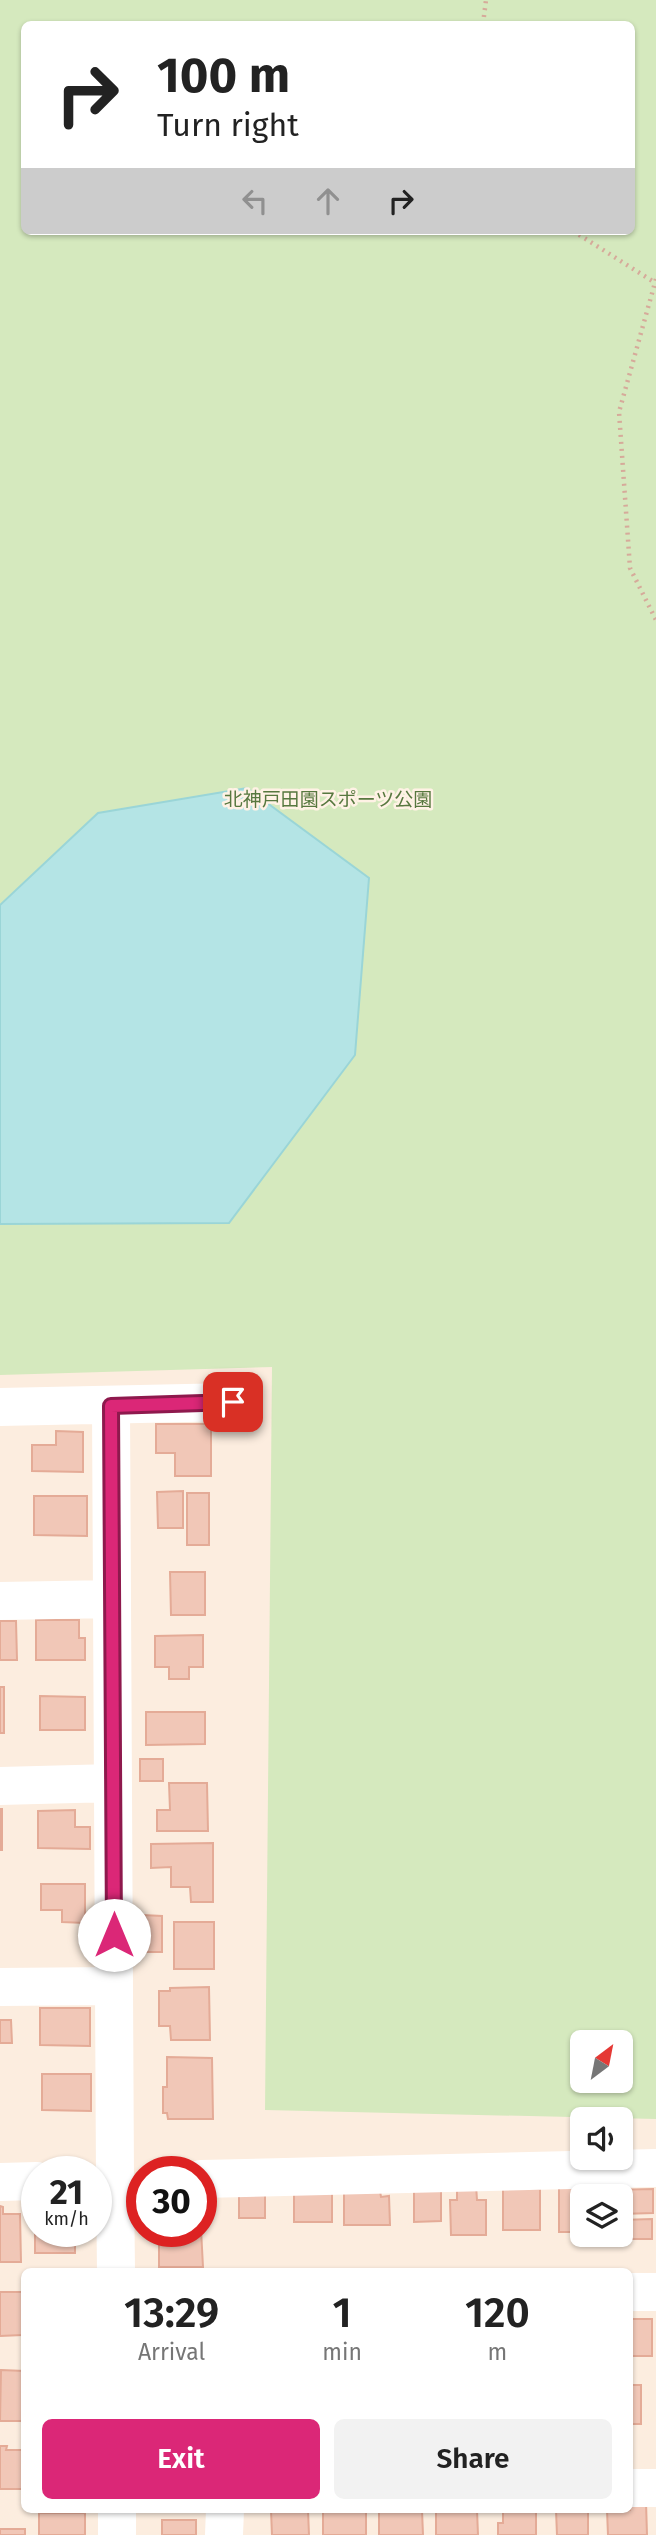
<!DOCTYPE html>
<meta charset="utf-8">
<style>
body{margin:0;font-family:"Fira Sans","Noto Sans JP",sans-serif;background:#f2f2f2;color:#222;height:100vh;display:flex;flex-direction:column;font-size:26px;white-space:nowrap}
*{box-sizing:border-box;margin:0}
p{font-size:23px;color:#767676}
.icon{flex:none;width:38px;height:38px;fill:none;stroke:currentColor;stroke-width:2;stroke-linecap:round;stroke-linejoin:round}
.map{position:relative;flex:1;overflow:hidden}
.sheet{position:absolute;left:21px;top:2268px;width:612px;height:245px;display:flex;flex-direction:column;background:#fff;border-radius:10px;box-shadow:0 2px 5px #0004}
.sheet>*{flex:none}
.top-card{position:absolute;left:21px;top:21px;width:614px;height:214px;border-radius:10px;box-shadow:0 2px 5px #0004;background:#fff;color:#222;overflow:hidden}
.needle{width:46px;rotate:32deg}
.buttons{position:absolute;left:570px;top:2030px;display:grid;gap:14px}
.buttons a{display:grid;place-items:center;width:63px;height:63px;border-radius:10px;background:#fff;box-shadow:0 2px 5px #0004;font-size:35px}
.speed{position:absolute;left:21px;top:2156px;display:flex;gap:14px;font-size:35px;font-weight:700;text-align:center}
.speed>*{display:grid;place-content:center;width:91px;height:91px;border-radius:50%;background:#fff;box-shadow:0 2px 5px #0004;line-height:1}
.speed small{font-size:18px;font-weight:400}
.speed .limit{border:10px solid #d22;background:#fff;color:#111}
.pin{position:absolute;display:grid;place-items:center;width:60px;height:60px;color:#fff;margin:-30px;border-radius:14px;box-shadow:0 4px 10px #0006}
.me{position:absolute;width:77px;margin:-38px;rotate:0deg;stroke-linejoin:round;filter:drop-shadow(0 0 5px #0008)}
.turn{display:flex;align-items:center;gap:24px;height:147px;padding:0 21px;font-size:32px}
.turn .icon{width:91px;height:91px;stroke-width:2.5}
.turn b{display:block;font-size:49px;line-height:60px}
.lanes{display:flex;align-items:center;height:66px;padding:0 21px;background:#0003;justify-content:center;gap:35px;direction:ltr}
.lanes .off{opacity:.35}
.eta{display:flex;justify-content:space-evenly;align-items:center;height:119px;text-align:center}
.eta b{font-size:42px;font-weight:600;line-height:49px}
.action{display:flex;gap:14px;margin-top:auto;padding:14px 21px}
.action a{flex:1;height:80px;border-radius:10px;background:#db2777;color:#fff;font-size:28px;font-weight:600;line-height:80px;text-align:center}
.action a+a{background:#f2f2f2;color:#222}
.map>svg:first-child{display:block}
</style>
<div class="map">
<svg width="656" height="2535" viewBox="0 0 656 2535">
<rect width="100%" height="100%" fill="#fceddf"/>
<path fill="#d5e9be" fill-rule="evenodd" d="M0,0H656V2119L265,2110L272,1367L0,1375ZM24,24H632V231H24ZM583,2042H621V2081H583Z"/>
<path fill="#b4e4e5" stroke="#9ad5d7" stroke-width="2" d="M247,788L369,878L355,1055L229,1223L0,1224V905L98,813Z"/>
<path fill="#f1c7b7" stroke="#e4ab97" stroke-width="2" d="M156,1424H211V1476H175V1453H156Z
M56,1431L83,1432V1472L32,1471V1445H56Z
M183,1491V1528H158L157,1492Z
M187,1493H209V1545H187Z
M34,1496H87V1536L34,1535Z
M170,1572H205V1615H171Z
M36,1620H79V1638H85V1660H36Z
M0,1621H16L17,1660H0Z
M203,1635V1667H189V1679H169V1667H155V1636Z
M0,1687H4V1733H0Z
M40,1696L85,1697V1730H40Z
M146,1712H205V1744L146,1745Z
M140,1759H163V1781H140Z
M169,1783H207L208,1831H157V1810H170Z
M0,1809H2V1850H0Z
M75,1810V1827H90V1849L38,1848V1811Z
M213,1843V1902H191L190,1887H171V1867L151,1868V1844Z
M41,1884H85V1923L62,1922V1910H41Z
M142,1915L162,1916V1952H142Z
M174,1922H214V1969H174Z
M209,1987L210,2040H171L170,2026H159V1991H170V1988Z
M40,2008H90V2046L40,2045Z
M0,2020H11L12,2043H0Z
M167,2057L212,2058L213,2119H168L167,2113H163V2087H167Z
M42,2074H91V2111L42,2110Z
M457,2185H476L477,2200H486V2235H451L450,2200H457Z
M414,2187H441V2221L414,2222Z
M559,2187H582L583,2232H559Z
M503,2189H540V2230H503Z
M653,2189V2213L621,2214V2196H612V2190Z
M239,2190H265V2218H239Z
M294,2190H332V2222H294Z
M344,2191H380L381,2197L389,2196L390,2225H344Z
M35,2205H37V2231H75V2253H35Z
M0,2206L3,2207V2214H20L21,2262H0Z
M652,2219V2239H617V2235H621V2220Z
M201,2229L203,2267H159V2231H201Z
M0,2292H22V2335L0,2336Z
M630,2319H652V2356H630Z
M1,2370L24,2371V2421H0Z
M630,2385H641V2424H630Z
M0,2446H7L6,2450H24V2489H0Z
M630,2502H646L647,2535H608L607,2510H630Z
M271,2510H308L309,2535H272Z
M323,2510H366V2535H323Z
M422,2510L423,2535H379V2511Z
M477,2510L478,2535H436V2511Z
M503,2510H536V2535H498V2523H503Z
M556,2510H588V2535H557Z
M39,2513H85V2535H39Z
M162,2520H196V2535H162Z
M0,2529H25V2535H0Z"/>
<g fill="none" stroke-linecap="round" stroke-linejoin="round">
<path stroke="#d6aa9a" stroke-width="4.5" stroke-dasharray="2 5" stroke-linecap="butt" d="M483,24L486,0
M573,231L654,282
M656,279L619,412L630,568L656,620"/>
<path stroke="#fff" stroke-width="38" d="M111,1406L115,2180
M0,1407L233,1402
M0,1601L112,1599
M0,1786L113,1783
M0,1987L114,1986
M201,2179L656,2168
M0,2182L37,2181
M630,2292H656
M630,2488H656
M224,2535L225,2510"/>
<path stroke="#fff" stroke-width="38" d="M115,2180L116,2272
M117,2510V2535"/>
</g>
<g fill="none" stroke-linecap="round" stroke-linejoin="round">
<g stroke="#8e194d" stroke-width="18">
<path id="route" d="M114,1935L111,1406L233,1402"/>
</g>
<use href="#route" stroke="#db2777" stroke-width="12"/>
</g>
<g text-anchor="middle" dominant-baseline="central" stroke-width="5" stroke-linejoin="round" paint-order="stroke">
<g font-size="19" fill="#57783f" stroke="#fff2e5">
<text x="328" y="799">北神戸田園スポーツ公園</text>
</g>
</g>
</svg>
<div class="buttons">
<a><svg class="needle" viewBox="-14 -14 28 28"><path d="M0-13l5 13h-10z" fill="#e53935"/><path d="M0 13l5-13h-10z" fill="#767676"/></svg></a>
<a><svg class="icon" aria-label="sound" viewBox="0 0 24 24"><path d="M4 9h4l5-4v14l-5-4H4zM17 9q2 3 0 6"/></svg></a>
<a><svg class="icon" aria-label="layers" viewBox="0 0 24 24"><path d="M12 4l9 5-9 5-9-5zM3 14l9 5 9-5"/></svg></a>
</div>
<div class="speed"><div>21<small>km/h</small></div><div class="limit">30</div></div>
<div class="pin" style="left:233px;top:1402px;background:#d93025"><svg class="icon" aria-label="arrive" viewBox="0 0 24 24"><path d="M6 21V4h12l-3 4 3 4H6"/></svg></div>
<svg class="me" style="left:114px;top:1935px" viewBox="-20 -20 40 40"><circle r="19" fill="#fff"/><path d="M0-13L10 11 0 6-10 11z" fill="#db2777"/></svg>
<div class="top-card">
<div class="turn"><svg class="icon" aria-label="right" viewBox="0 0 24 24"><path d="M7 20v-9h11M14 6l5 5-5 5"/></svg><div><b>100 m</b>Turn right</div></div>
<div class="lanes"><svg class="icon off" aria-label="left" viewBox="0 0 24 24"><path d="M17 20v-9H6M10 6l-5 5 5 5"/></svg><svg class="icon off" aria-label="ahead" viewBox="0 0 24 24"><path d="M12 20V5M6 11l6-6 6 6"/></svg><svg class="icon" aria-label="right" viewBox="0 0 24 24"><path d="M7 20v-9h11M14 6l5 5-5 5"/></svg></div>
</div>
<section class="sheet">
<div class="eta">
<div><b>13:29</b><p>Arrival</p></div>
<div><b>1</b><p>min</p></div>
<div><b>120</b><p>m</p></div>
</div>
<div class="action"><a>Exit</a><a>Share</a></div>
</section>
</div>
